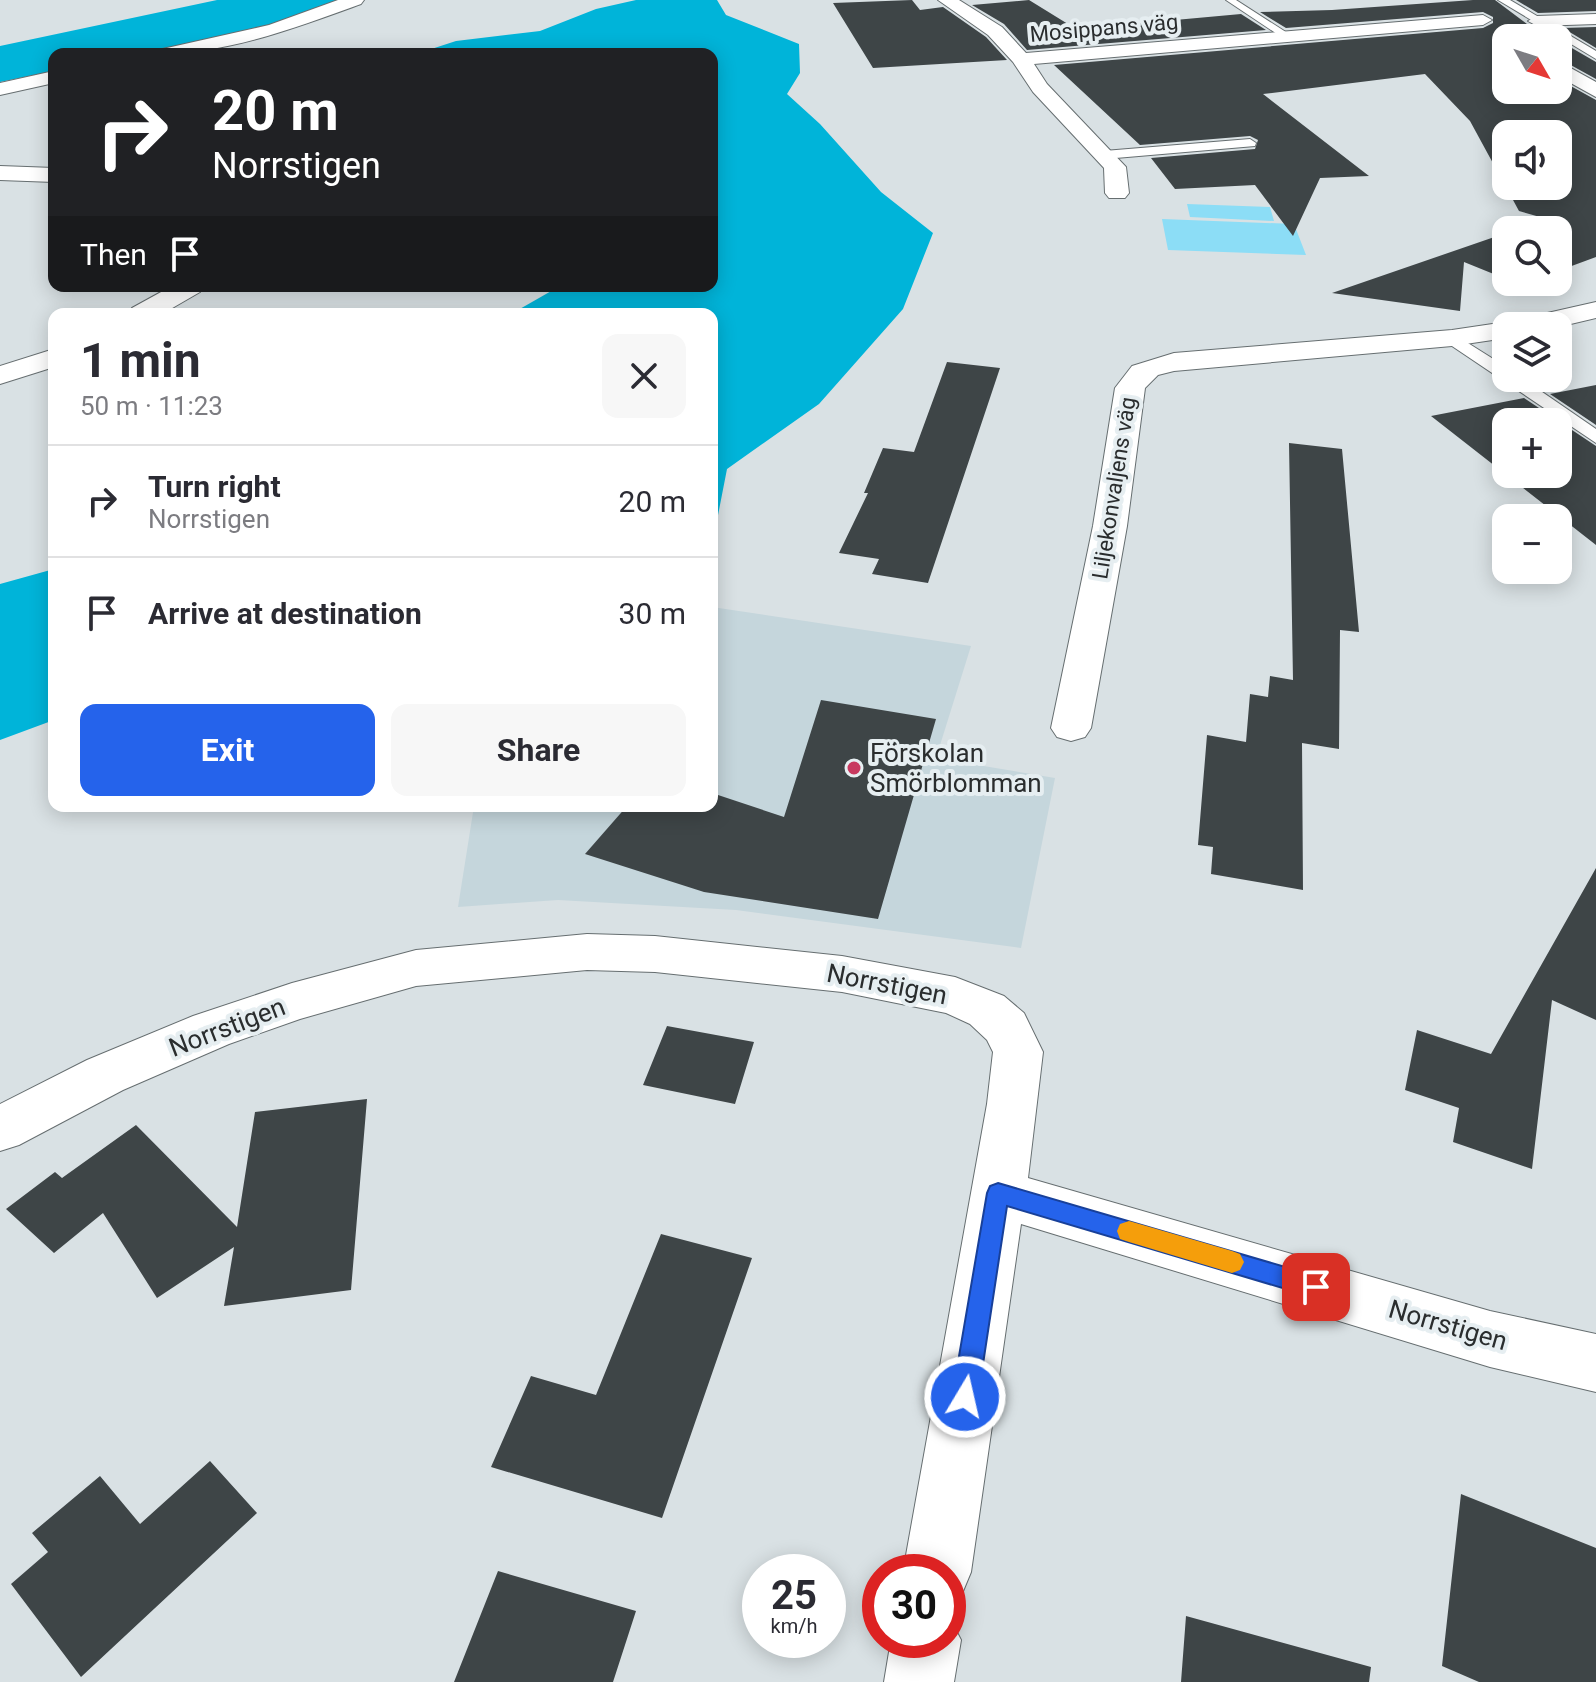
<!DOCTYPE html>
<meta charset="utf-8">
<style>
body{margin:0;font-family:Roboto,sans-serif;background:#f7f7f7;color:#2b2b33;height:100vh;display:flex;flex-direction:column;font-size:30px;white-space:nowrap}
*{box-sizing:border-box;margin:0}
p{font-size:26px;color:#7c7c81}
.icon{flex:none;width:44px;height:44px;fill:none;stroke:currentColor;stroke-width:2;stroke-linecap:round;stroke-linejoin:round}
.map{position:relative;flex:1;overflow:hidden}
.drawer{position:absolute;left:48px;top:308px;width:670px;height:504px;display:flex;flex-direction:column;background:#fff;border-radius:16px;box-shadow:0 4px 20px #0003}
.drawer>*{flex:none}
.hud{position:absolute;left:48px;top:48px;width:670px;height:244px;border-radius:16px;box-shadow:0 4px 20px #0003;background:#202124;color:#fff;overflow:hidden}
.needle{width:52px;rotate:129deg}
.fabs{position:absolute;left:1492px;top:24px;display:grid;gap:16px}
.fabs a{display:grid;place-items:center;width:80px;height:80px;border-radius:16px;background:#fff;box-shadow:0 4px 20px #0003;font-size:40px}
.speed{position:absolute;left:742px;top:1554px;display:flex;gap:16px;font-size:40px;font-weight:700;text-align:center}
.speed>*{display:grid;place-content:center;width:104px;height:104px;border-radius:50%;background:#fff;box-shadow:0 4px 20px #0003;line-height:1}
.speed small{font-size:20px;font-weight:400}
.speed .limit{border:12px solid #d22;background:#fff;color:#111}
.pin{position:absolute;display:grid;place-items:center;width:68px;height:68px;color:#fff;margin:-34px;border-radius:16px;box-shadow:0 4px 12px #0006}
.me{position:absolute;width:88px;margin:-44px;rotate:9deg;stroke-linejoin:round;filter:drop-shadow(0 0 6px #0008)}
.turn{display:flex;align-items:center;gap:28px;height:168px;padding:0 32px;font-size:36px}
.turn .icon{width:104px;height:104px;stroke-width:2.5}
.turn b{display:block;font-size:56px;line-height:68px}
.then{display:flex;align-items:center;height:76px;padding:0 32px;background:#0003;gap:16px;font-size:30px}
.round{display:grid;place-items:center;flex:none;width:84px;height:84px;border-radius:16px;background:#f7f7f7}
.headline{display:flex;align-items:center;justify-content:space-between;height:136px;padding:0 32px}
h1{font-size:48px;font-weight:700;line-height:60px}
.cta{display:flex;gap:16px;margin-top:auto;padding:16px 32px}
.cta a{flex:1;height:92px;border-radius:16px;background:#2563eb;color:#fff;font-size:32px;font-weight:700;line-height:92px;text-align:center}
.cta a+a{background:#f7f7f7;color:#2b2b33}
ul{padding:0;list-style:none}
li{display:flex;align-items:center;gap:24px;height:112px;padding:0 32px;border-top:2px solid #e1e1e2}
li div{flex:1}
li b{display:block;font-size:30px}
li em{font-style:normal}
.map>svg:first-child{display:block}
</style>
<div class="map">
<svg width="1596" height="1682" viewBox="0 0 1596 1682">
<rect width="100%" height="100%" fill="#d9e1e4"/>
<path fill="#c5d6dc" d="M712,607L971,646L936,758L1055,778L1021,948L736,910L558,900L458,907L474,806H712Z"/>
<path fill="#8cddf6" d="M1187,204L1270,207L1274,221L1190,217Z
M1162,219L1294,224L1306,255L1168,250Z"/>
<path fill="#00b4d9" d="M217,0H340C276,24 210,46 141,54C113,57 83,54 54,54V71L0,82V46Z
M636,0H717L726,15L799,44L800,73L787,94L820,124L881,192L933,233L903,309L819,404L727,469L712,546V314H511L560,286H712V54H416L456,41L540,31L596,9Z
M54,569V720L0,740V584Z"/>
<path fill="#3e4547" fill-rule="evenodd" d="M912,0L920,10L943,7L986,37L1007,60L873,68L833,3Z
M1029,0L1076,29L1241,14L1266,30L1027,50L1004,24L972,5Z
M1473,0H1495L1527,24L1555,38H1506V90H1558V79L1596,100V257L1558,271V230H1514L1547,219L1519,211L1470,121L1425,74L1263,94L1369,176L1320,178L1293,236L1255,185L1175,189L1151,158L1255,149L1258,140L1250,136L1140,145L1054,65L1483,28L1493,23V17L1483,12L1286,28L1260,12L1332,10ZM1506,134H1558V186H1506Z
M1516,0H1596V11L1538,13Z
M1596,27V48L1563,28Z
M1558,40L1596,62V79L1558,58Z
M1506,233V279L1464,262L1460,311L1332,293Z
M947,362L1000,368L928,583L872,574L879,559L839,553L868,493H864L883,448L914,452Z
M1596,385V425L1550,394Z
M1524,398L1596,446V545L1431,416ZM1506,422H1558V474H1506Z
M1289,443L1342,449L1359,632L1340,630L1339,749L1302,743L1303,890L1211,874L1213,847L1198,845L1207,735L1246,742L1250,694L1268,697L1270,676L1293,680Z
M821,700L936,719L878,919L704,892L585,854L627,806H712V793L784,817Z
M1596,868V1020L1552,1000L1532,1169L1453,1142L1459,1108L1405,1090L1417,1030L1491,1054Z
M667,1026L754,1042L735,1104L643,1085Z
M367,1099L351,1290L224,1306L234,1247L157,1298L103,1213L54,1253L6,1209L55,1172L62,1178L136,1125L237,1227L255,1112Z
M661,1234L752,1258L662,1518L491,1467L531,1376L596,1395Z
M210,1461L257,1513L81,1677L11,1584L48,1552L32,1533L100,1476L140,1524Z
M1461,1494L1596,1548V1682H1479L1442,1666Z
M498,1571L636,1611L613,1682H454Z
M1186,1616L1371,1667L1369,1682H1181Z"/>
<g fill="none" stroke-linecap="round" stroke-linejoin="round">
<g stroke="#666e70" stroke-width="2">
<path id="lane" d="M1226,0H1236L1292,36L1283,38Z
M1498,0H1510L1596,51V59Z
M1250,139L1256,143L1255,146L1104,159L1097,155L1104,151Z
M1452,333L1506,367V378H1522L1596,429V443L1446,342L1444,338Z"/>
</g>
<g stroke="#666e70" stroke-width="2">
<path id="street" d="M338,0H364L361,4C295,28 227,54 155,54L158,50L269,25Z
M938,0H959L1002,27L1026,53L1483,15L1492,20L1483,25L1034,64L1047,84L1126,167L1129,193L1125,198H1109L1105,193L1104,168L1033,92L1013,62L988,35Z
M1596,14V24L1537,26L1528,21L1537,16Z
M1558,61L1596,82V97L1558,76Z
M54,71V83L0,95V83Z
M0,166L54,168V182L0,180Z
M172,286H204L200,292L162,314H128L132,308Z
M1596,302V318L1558,327L1506,326V338L1452,346L1174,371L1158,375L1145,388L1127,526L1091,728L1085,737L1071,741L1057,737L1051,728L1093,526L1115,388L1132,366L1174,353L1452,330L1506,322L1514,324L1516,320Z
M54,349V367L0,384V366Z
M587,934L655,936L842,956L955,977L1004,996L1024,1013L1043,1052L1028,1178L1490,1311L1596,1334V1392L1490,1367L1021,1224L971,1572L961,1596L948,1601V1572H903L987,1104L993,1052L987,1040L970,1024L946,1013L842,992L655,972L587,970L416,986L300,1019L229,1044L123,1090L19,1145L0,1151V1104L87,1060L193,1016L292,983L416,950Z
M948,1615L961,1640L954,1682H884L891,1640H948Z"/>
</g>
<use href="#lane" fill="#fff" fill-rule="evenodd"/>
<use href="#street" fill="#fff" fill-rule="evenodd"/>
</g>
<path fill="#2563eb" stroke="#184099" stroke-width="2" d="M998,1183L1316,1276L1325,1279L1328,1287L1325,1295L1316,1298L1007,1206L978,1397L974,1406L965,1409L956,1406L952,1397L987,1193L990,1186Z"/>
<path fill="#f59e0b" d="M1129,1221L1232,1251L1240,1254L1244,1262L1240,1270L1232,1273L1129,1242L1120,1239L1117,1231L1120,1224Z"/>
<circle fill="#c8395f" stroke="#e6eef1" stroke-width="3" cx="854" cy="768" r="8"/>
<g text-anchor="middle" dominant-baseline="central" stroke-width="8" stroke-linejoin="round" paint-order="stroke">
<g font-size="22" fill="#2a2d2e" stroke="#e6eef1">
<text transform="translate(1104 28) rotate(-5)">Mosippans väg</text>
<text transform="translate(1114 488) rotate(-81)">Liljekonvaljens väg</text>
</g>
<g font-size="26" fill="#2a2d2e" stroke="#e6eef1" text-anchor="start">
<text x="870" y="753">Förskolan<tspan x="870" dy="30">Smörblomman</tspan></text>
</g>
<g font-size="26" fill="#2a2d2e" stroke="#e6eef1">
<text transform="translate(887 984) rotate(11)">Norrstigen</text>
<text transform="translate(227 1027) rotate(-21)">Norrstigen</text>
<text transform="translate(1448 1325) rotate(16)">Norrstigen</text>
</g>
</g>
</svg>
<div class="fabs">
<a><svg class="needle" viewBox="-14 -14 28 28"><path d="M0-13l5 13h-10z" fill="#e53935"/><path d="M0 13l5-13h-10z" fill="#7c7c81"/></svg></a>
<a><svg class="icon" aria-label="sound" viewBox="0 0 24 24"><path d="M4 9h4l5-4v14l-5-4H4zM17 9q2 3 0 6"/></svg></a>
<a><svg class="icon" aria-label="search" viewBox="0 0 24 24"><circle cx="10" cy="10" r="6"/><path d="M15 15l6 6"/></svg></a>
<a><svg class="icon" aria-label="layers" viewBox="0 0 24 24"><path d="M12 4l9 5-9 5-9-5zM3 14l9 5 9-5"/></svg></a>
<a>+</a>
<a>−</a>
</div>
<div class="speed"><div>25<small>km/h</small></div><div class="limit">30</div></div>
<div class="pin" style="left:1316px;top:1287px;background:#d93025"><svg class="icon" aria-label="arrive" viewBox="0 0 24 24"><path d="M6 21V4h12l-3 4 3 4H6"/></svg></div>
<svg class="me" style="left:965px;top:1397px" viewBox="-20 -20 40 40"><circle r="17" fill="#2563eb" stroke="#fff" stroke-width="3"/><path d="M0-11L8 9 0 5-8 9z" fill="#fff"/></svg>
<div class="hud">
<div class="turn"><svg class="icon" aria-label="right" viewBox="0 0 24 24"><path d="M7 20v-9h11M14 6l5 5-5 5"/></svg><div><b>20 m</b>Norrstigen</div></div>
<div class="then">Then<svg class="icon" aria-label="arrive" viewBox="0 0 24 24"><path d="M6 21V4h12l-3 4 3 4H6"/></svg></div>
</div>
<section class="drawer">
<div class="headline"><div><h1>1 min</h1><p>50 m · 11:23</p></div><a class="round"><svg class="icon" aria-label="close" viewBox="0 0 24 24"><path d="M6 6l12 12M18 6L6 18"/></svg></a></div>
<ul>
<li><svg class="icon" aria-label="right" viewBox="0 0 24 24"><path d="M7 20v-9h11M14 6l5 5-5 5"/></svg><div><b>Turn right</b><p>Norrstigen</p></div><em>20 m</em></li>
<li><svg class="icon" aria-label="arrive" viewBox="0 0 24 24"><path d="M6 21V4h12l-3 4 3 4H6"/></svg><div><b>Arrive at destination</b></div><em>30 m</em></li>
</ul>
<div class="cta"><a>Exit</a><a>Share</a></div>
</section>
</div>
